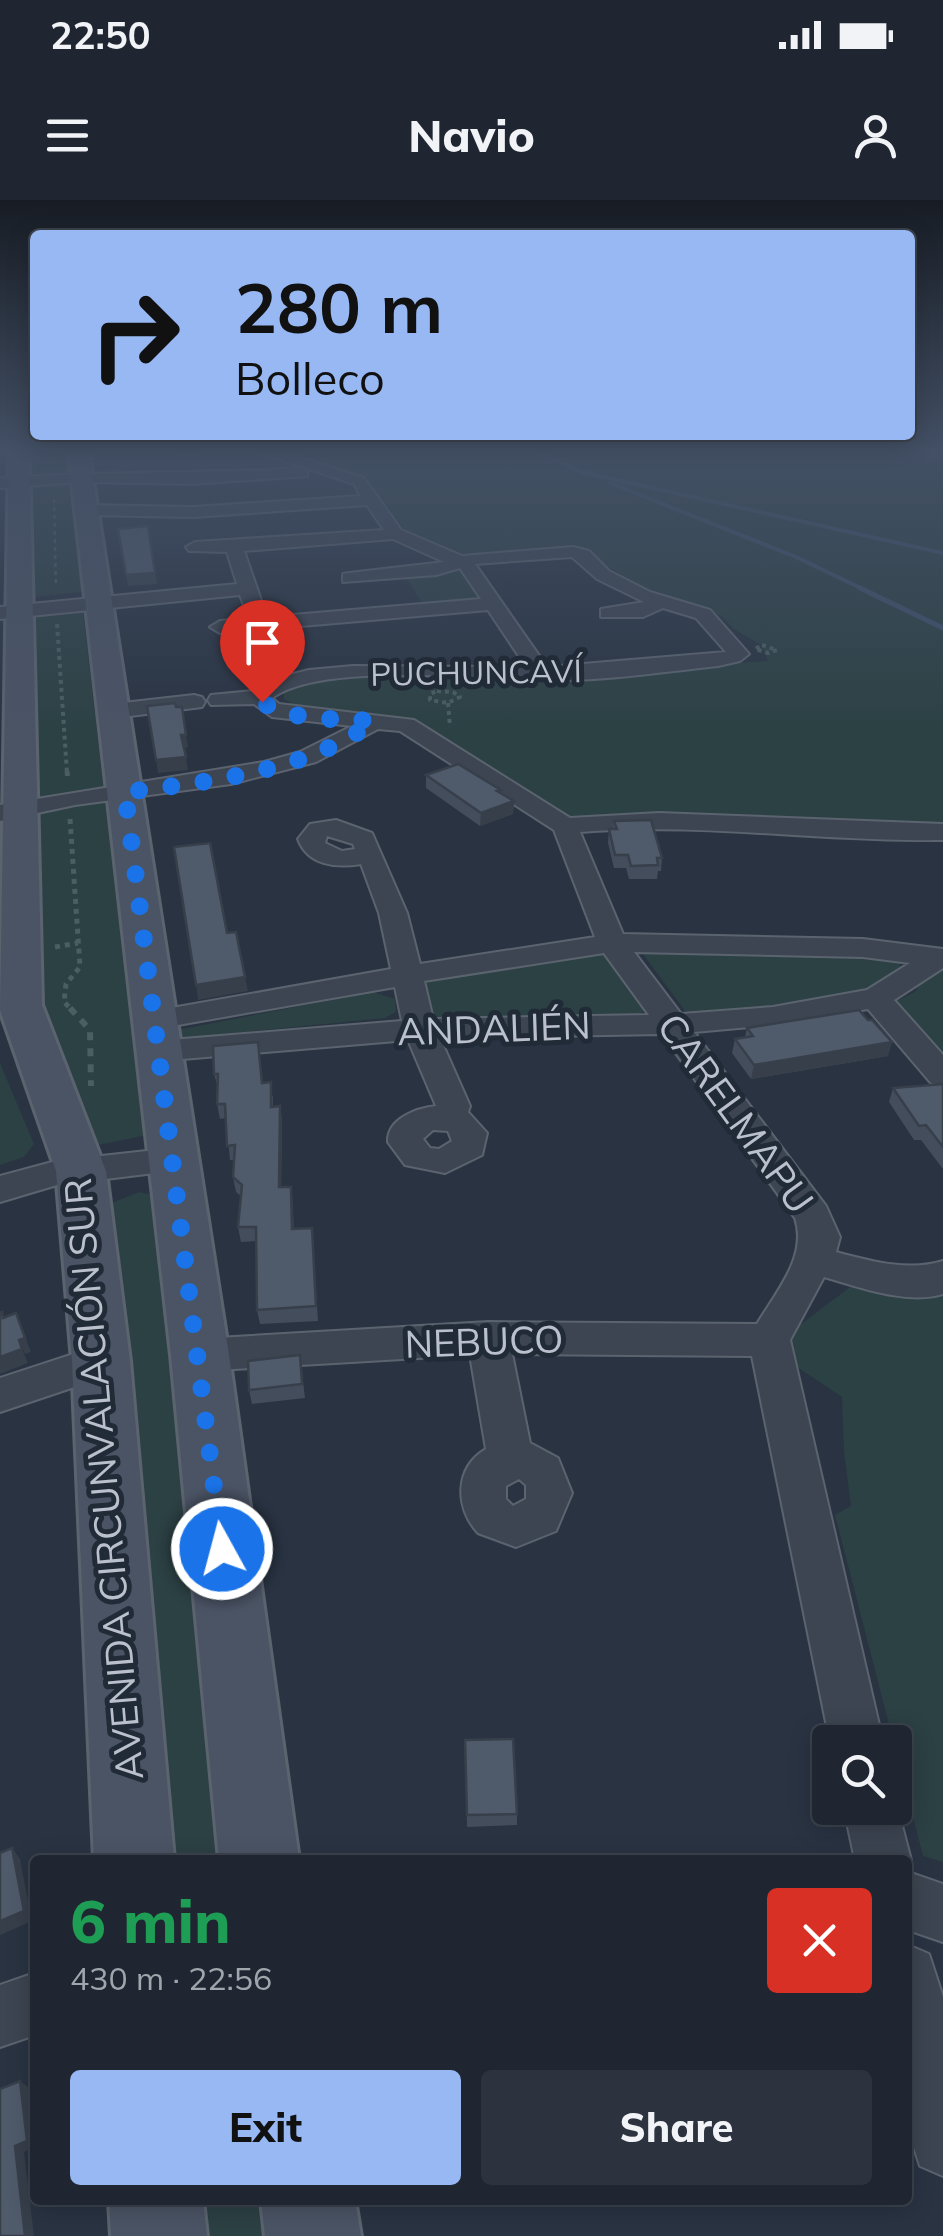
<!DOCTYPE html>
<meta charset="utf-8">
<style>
body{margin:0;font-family:Mulish,sans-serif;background:#2c323e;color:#f1f3f6;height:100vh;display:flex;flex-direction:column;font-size:38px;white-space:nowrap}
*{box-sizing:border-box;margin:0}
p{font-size:32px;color:#a1a5ac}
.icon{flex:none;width:55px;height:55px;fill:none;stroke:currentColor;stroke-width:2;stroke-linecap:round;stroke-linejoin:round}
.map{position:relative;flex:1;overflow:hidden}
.details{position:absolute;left:30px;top:1655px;width:882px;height:350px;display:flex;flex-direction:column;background:#1f2632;border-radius:10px;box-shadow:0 5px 25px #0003,0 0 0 2px #3c434d}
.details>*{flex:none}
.top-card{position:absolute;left:30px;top:30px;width:885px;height:210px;border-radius:10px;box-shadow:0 5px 25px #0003,0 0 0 2px #3c434d;background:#97b8f3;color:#111;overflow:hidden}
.buttons{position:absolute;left:812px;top:1525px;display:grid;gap:20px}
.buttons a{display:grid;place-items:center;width:100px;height:100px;border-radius:10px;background:#1f2632;box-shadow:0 5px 25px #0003,0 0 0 2px #3c434d;font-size:50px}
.pin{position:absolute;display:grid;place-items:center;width:85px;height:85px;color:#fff;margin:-102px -42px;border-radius:50% 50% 50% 0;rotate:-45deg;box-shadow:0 0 10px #0007}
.pin .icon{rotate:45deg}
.me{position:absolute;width:110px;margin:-55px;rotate:353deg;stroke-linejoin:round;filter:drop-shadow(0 0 8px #0008)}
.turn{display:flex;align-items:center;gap:35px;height:210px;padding:0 40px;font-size:45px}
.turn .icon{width:130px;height:130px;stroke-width:2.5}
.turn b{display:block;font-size:70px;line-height:85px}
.round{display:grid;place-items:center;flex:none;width:105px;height:105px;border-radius:10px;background:#2c323e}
.headline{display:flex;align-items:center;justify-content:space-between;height:170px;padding:0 40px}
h1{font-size:60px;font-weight:800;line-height:75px;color:#1e9e55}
.action{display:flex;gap:20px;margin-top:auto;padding:20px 40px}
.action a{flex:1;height:115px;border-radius:10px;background:#97b8f3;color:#111;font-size:40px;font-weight:800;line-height:115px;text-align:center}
.action a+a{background:#2c323e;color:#f1f3f6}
.status{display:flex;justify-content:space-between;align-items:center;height:70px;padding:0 50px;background:#1f2632;direction:ltr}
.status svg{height:28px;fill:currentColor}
header{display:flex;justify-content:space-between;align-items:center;height:130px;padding:0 40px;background:#1f2632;font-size:45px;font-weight:800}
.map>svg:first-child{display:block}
</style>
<div class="status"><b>22:50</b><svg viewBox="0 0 49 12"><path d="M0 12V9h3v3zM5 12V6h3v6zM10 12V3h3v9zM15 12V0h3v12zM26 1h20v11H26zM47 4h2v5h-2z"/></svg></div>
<header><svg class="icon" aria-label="menu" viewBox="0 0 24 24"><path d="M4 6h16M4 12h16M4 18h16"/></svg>Navio<svg class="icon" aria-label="person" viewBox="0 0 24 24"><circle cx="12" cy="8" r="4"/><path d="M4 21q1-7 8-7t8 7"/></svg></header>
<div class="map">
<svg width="943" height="2036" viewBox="0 0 943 2036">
<rect width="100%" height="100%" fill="#293342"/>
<path fill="#2c4144" d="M28,248H70L72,272L30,276Z
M266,248H943V628L579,619L561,613L409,519L295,505L284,499V487C342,467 422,476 483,478L492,474L768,461L761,445L734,429L722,416L656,394L582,352L469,362L406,331L368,282Z
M73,280L82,392L33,397L29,284Z
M460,368L482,397L475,401L424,406L405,376Z
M82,406L104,591L33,601L30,411Z
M111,598L152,934L84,948L37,805L33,610Z
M640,750L858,755L898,761L903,771C870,804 752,811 703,816L685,811Z
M591,751L609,755L648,803L644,812L628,819L440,817L430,814L418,783L426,778Z
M943,771V864L894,802L915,792L925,775Z
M373,792L395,799L396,812L385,818L172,839V831Z
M0,863L34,944L24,957L0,965Z
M139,992L160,997L227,1660H162L112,1003Z
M943,1066V1662L923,1656L835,1315L851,1306L844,1252L842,1197L794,1165L784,1137L850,1087Z
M192,2000H262L266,2036H195Z"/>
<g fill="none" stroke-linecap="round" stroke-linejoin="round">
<path stroke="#3f506a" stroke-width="4" d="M532,248L581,272L943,353
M610,283L796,357L865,390"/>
<path stroke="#3f506a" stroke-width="5" d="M860,388L943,428"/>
<g stroke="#5b636f" stroke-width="4">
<path id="street" d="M176,248H235L181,255L176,254Z
M246,248H269L364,278L401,330L462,356L573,347L589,351L609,371L650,392L710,410L749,454L740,461L718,466C669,471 619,479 571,480C501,482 326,459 272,498L279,504L414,520L570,618L659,613L943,624V640C822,642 701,622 580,632L623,734L863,739L943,749V768L894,800L943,855V886L931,883L868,809L773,825L694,832L826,1006L840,1037L836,1052C870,1061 909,1072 943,1061V1094C907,1105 859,1087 824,1077L790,1140L883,1542H830L752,1156L512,1154L530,1243L558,1258L572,1293L556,1331L516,1347L478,1333C455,1308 454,1268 486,1249L470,1155L200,1171L185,1167L179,1155L185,1143L200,1139L488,1122L757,1124C776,1092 808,1056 795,1018L662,834L440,838L470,906L468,912L487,933L482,955L445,973L405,965L388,942C387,918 418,908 436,906L408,840L159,861L148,858L143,851L148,844L159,841L402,821L395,787L155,829L144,827L139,820L144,813L155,811L391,769L379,713L361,664C337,668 308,666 298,639L310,624L336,620L372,633L407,713L420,764L595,737L554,630L400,531L378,529L316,562L231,584L75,605L0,621V605L264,562L300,552L352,526L272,517L254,504L211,505L208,500L211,495L253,491L269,480L309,470L353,466L526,467L488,410L220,433L210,427L220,421L481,399L460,368L436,375L343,382V374L349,373L444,362L393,339L244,351L264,409L254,415L247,413L240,395L0,419V407L237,384L227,352L189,351L186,347L195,342L384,330L367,305L193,317L87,315L79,310L87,305L193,307L361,296L354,284ZM572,357L597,379L644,402L601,409V417H643L663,408L696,418L726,452L547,467L475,364ZM327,636L353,644L355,649L342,651L325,643ZM634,752L863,757L910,763L867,790L773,807L681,814ZM604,753L649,815L433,819L424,781ZM433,930L448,931L452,941L439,949L430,948L423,939ZM519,1279L526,1285V1299L513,1306L506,1299V1286Z
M302,268L307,270V276L194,284L83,282L0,288V278C101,271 201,274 302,268Z
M194,495L202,497L205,502L202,507L114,518L103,511L114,504Z
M174,948L187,951L192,960L187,969L57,985L0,1002V976L56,961Z
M101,1145L116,1149L122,1161L116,1173L0,1212V1178Z
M895,1599L911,1660L908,1670V1660H855L844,1608H895Z
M908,1672L943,1684V1742L908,1730Z
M908,1745L929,1754L943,1797V1976L920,1966L908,1929Z
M35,1773V1835L0,1847V1785Z"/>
</g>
<g stroke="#5b636f" stroke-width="6">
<path id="secondary" d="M9,248H29L42,805L106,971L130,1161L174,1660H94L72,1161L56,971L0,810Z
M68,248H88L229,1155L299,1660H219L171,1155Z
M109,2000H203L207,2036H111Z
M261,2000H355L361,2036H265Z"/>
</g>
<path stroke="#4b5e62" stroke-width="2.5" stroke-dasharray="4 4" stroke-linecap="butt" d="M54,299L56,387"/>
<path stroke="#4b5e62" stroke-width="4" stroke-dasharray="4 4" stroke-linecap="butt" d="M57,424L67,573
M762,445L777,450L768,453L755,449Z
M437,491L453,492L460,497L448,503L430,500V494Z
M448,503L450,527"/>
<path stroke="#4b5e62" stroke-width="5" stroke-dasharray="5 5" stroke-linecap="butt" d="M67,571L68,581
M70,619L80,767L66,784L64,802L72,810
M55,747L78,743"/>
<path stroke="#4b5e62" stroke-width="6" stroke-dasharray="8 8" stroke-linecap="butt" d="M70,808L90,830L91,886"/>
<use href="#street" fill="#3d4552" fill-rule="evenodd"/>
<use href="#secondary" fill="#4b5465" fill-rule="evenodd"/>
</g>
<path fill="#444d5c" d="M426,575L501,590L500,593L514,601L513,614L480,626L426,588Z
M614,621L662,658L661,671H658L657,679H629L626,668H614L608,643L609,629H613Z
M747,828L888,856L751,879L732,853L735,839L745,837Z
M213,846L263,883L273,897V906H280L282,920L281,987H291L294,1028L313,1042L318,1121L260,1124L257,1110L256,1041L241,1042L238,1027L241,996L236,992L233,977L234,960H230L226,918L220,919L217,904L218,888L214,874Z
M943,884V969L921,940H914L889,902L893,888Z
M300,1155L305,1198L252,1204L249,1190Z
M465,1540L517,1614V1625L467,1627Z"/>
<path fill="#373f4b" d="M155,373L157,384L128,386L126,375Z
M181,535H186L188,547L184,548Z
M186,557L188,570L158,573L156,560Z
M514,601L513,614L480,626L481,613Z
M245,777L248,791L198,800L196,785Z
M892,842L888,856L751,879L754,865Z
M280,906L282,920L281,1002L279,987Z
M291,987L293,1002L294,1043L292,1029Z
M16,1113L31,1152L25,1154L19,1140Z
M22,1149L28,1163L0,1174V1157Z
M12,1648L20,1659L32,1721L0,1735V1721Z
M20,1881L29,1888L35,1940V1948L24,1952L34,2036H25L15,1946Z"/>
<path fill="#4f5a6b" stroke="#373f4b" stroke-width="2.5" d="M148,326L155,373L126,375L118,329Z
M175,503L176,507H182L186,535H181L186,557L156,560L147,506Z
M458,564L501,590L497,591L514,601L481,613L426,575Z
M651,620L662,658H657L658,665L631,666L628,655H615L609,629H617L614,621Z
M210,643L227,733L236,732L245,777L196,785L174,647Z
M859,810L868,820H872L892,842L754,865L735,839L753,836L747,828Z
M258,842L262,883L271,882V907L280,906L279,987H291L292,1029L312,1028L316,1106L257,1110L256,1027H238L242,985L233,977L235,945L227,946L225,904H217L218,874H214L213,846Z
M943,884V947L926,925L919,926L893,888Z
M2,1112L3,1118L16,1113L25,1138L19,1140L22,1149L0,1157V1113Z
M300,1155L302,1184L249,1190L248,1161Z
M513,1539L517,1614L467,1615L465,1540Z
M12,1648L24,1711L0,1721V1653Z
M20,1881L27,1941L15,1946L25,2036H0V1889Z"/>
<linearGradient id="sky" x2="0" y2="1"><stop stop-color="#171c24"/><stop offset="0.47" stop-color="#435065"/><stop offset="1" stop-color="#435065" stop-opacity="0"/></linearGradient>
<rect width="943" height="533" fill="url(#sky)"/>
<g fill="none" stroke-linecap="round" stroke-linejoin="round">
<path stroke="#1a73e8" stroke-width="18" stroke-dasharray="0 32.4" d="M222,1349L125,592C206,582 308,572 374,521C340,518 291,522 262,502"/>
</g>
<g text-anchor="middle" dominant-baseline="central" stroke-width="10" stroke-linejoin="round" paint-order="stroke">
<g font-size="32" fill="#bac0cc" stroke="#212a37">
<text transform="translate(476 472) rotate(-1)">PUCHUNCAVÍ</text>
</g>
<g font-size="38" fill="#bac0cc" stroke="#212a37">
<text transform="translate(494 828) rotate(-2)">ANDALIÉN</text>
<text transform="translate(736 913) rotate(54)">CARELMAPU</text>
<text transform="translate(484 1141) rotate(-2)">NEBUCO</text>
<text transform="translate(103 1279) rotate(-95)">AVENIDA CIRCUNVALACIÓN SUR</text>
</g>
</g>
</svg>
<div class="buttons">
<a><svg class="icon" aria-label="search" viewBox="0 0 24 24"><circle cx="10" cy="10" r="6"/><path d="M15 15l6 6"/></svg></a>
</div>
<div class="pin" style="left:262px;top:502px;background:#d93025"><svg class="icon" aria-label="arrive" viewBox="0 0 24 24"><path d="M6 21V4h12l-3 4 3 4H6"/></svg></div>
<svg class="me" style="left:222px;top:1349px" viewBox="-20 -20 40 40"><circle r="17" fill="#1a73e8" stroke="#fff" stroke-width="3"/><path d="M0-11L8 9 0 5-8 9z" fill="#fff"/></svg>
<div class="top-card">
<div class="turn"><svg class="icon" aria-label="right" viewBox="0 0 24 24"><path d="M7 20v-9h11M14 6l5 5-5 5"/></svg><div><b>280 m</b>Bolleco</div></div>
</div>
<section class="details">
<div class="headline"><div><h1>6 min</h1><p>430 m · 22:56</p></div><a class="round" style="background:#d93025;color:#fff"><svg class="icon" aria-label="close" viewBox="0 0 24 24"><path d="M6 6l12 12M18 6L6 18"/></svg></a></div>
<div class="action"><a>Exit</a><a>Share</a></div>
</section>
</div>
